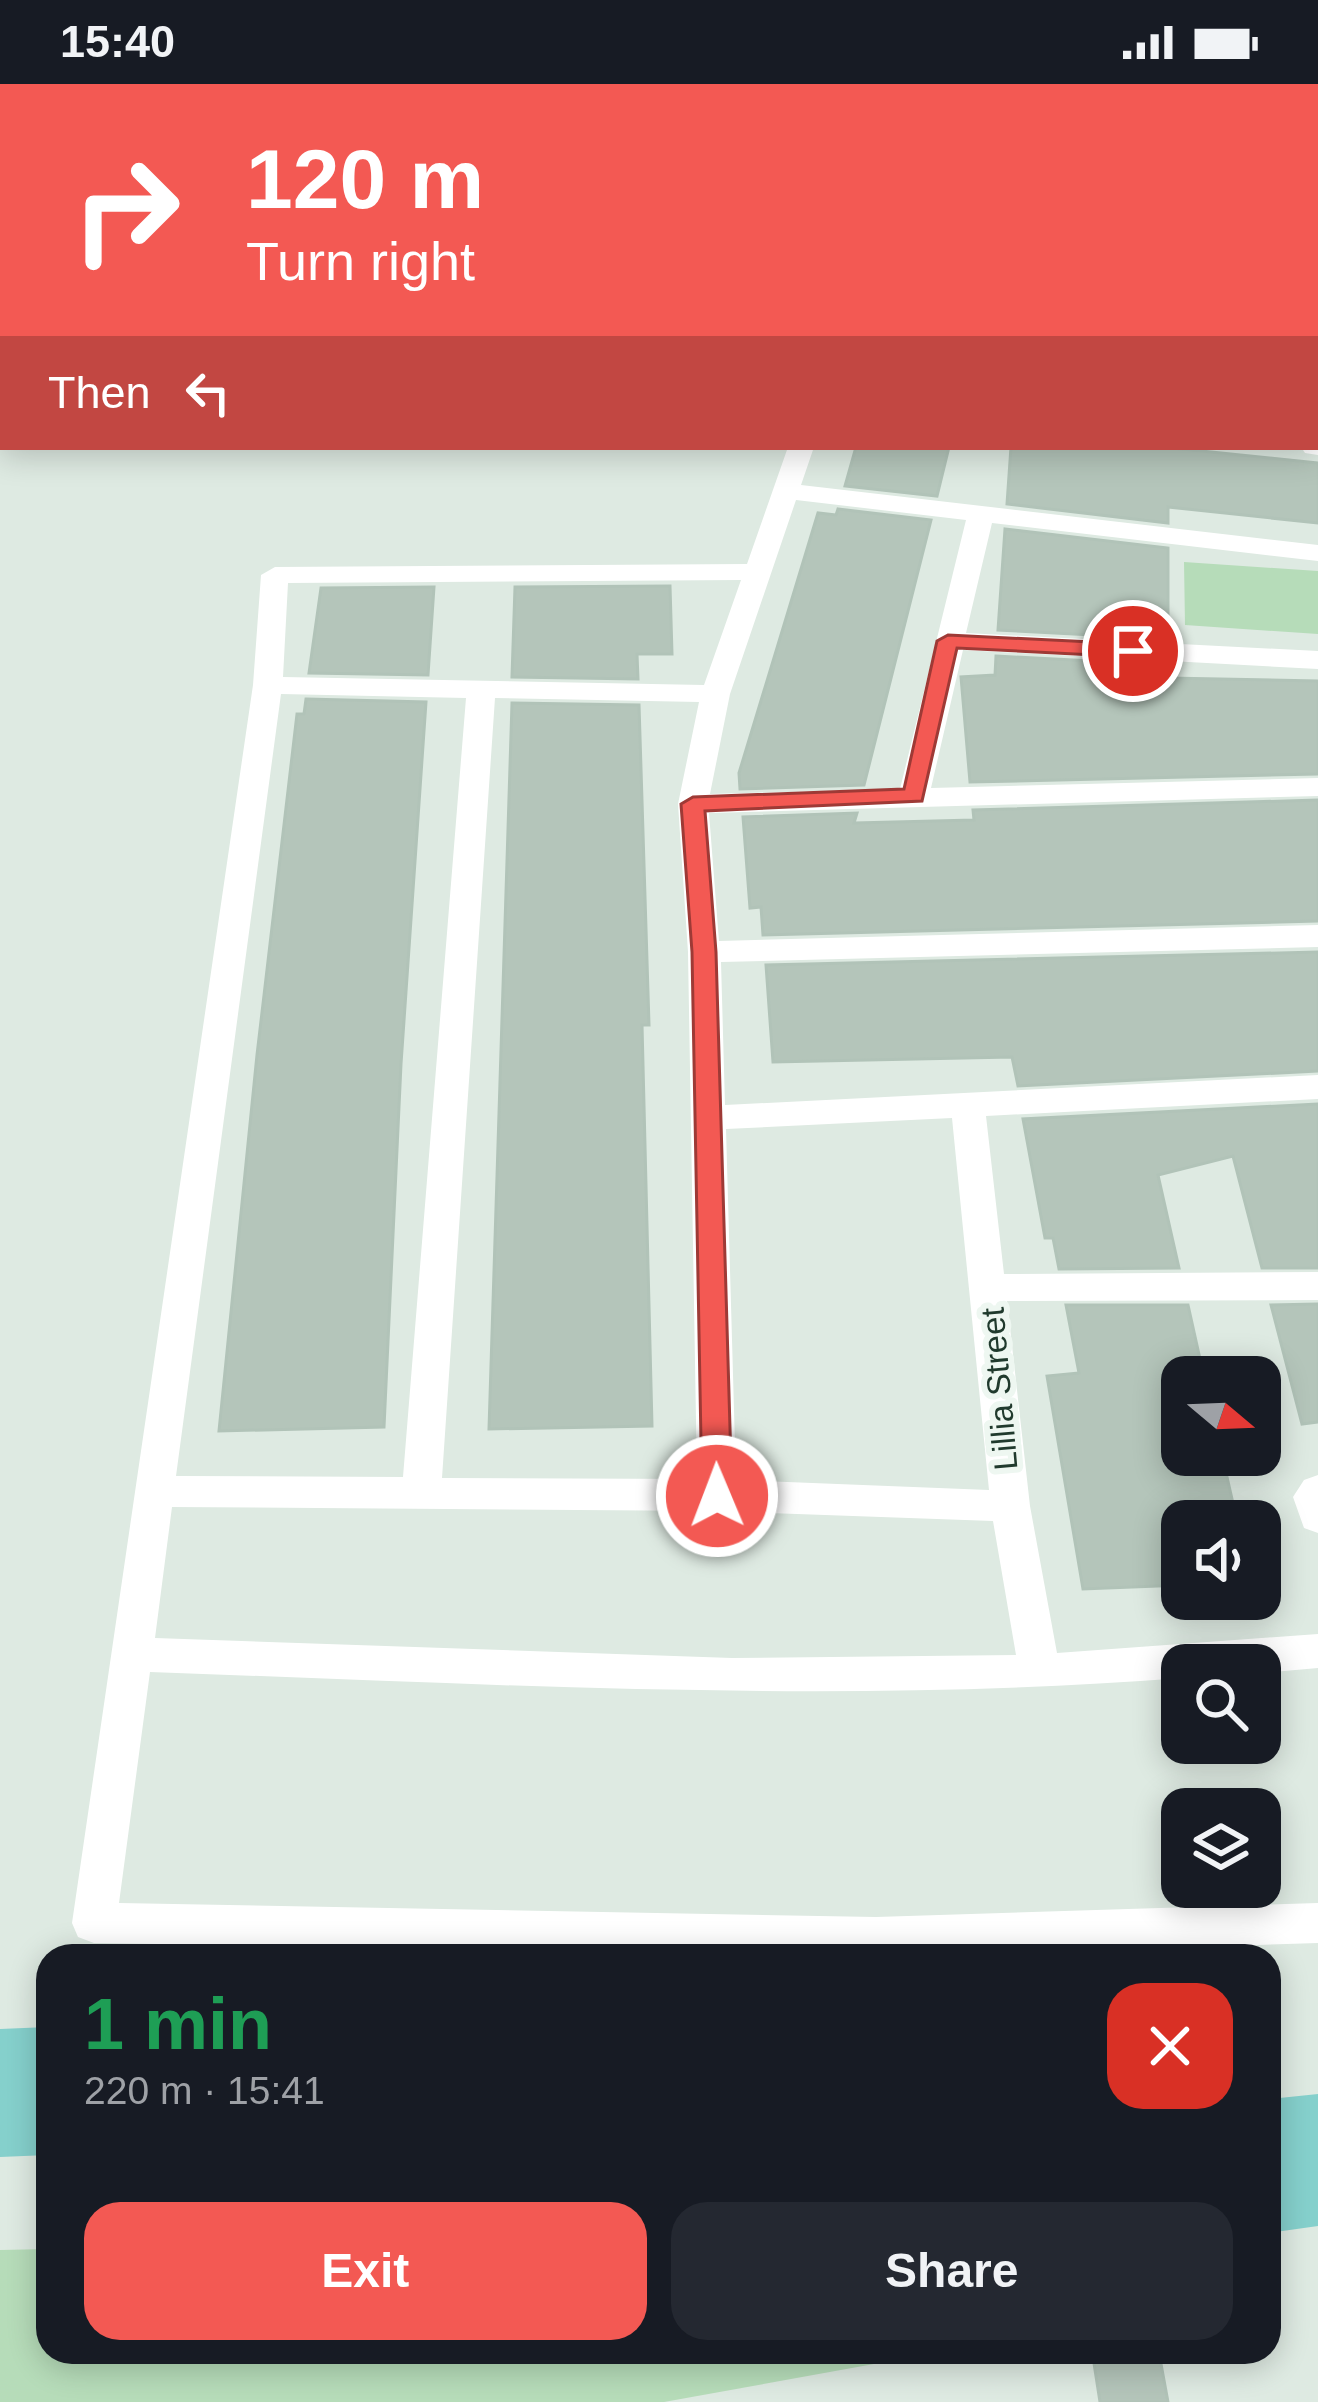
<!DOCTYPE html>
<meta charset="utf-8">
<style>
body{margin:0;font-family:Helvetica,sans-serif;background:#242831;color:#f1f3f6;height:100vh;display:flex;flex-direction:column;font-size:45px;white-space:nowrap}
*{box-sizing:border-box;margin:0}
p{font-size:39px;color:#9ea1a6}
.icon{flex:none;width:66px;height:66px;fill:none;stroke:currentColor;stroke-width:2;stroke-linecap:round;stroke-linejoin:round}
.map{position:relative;flex:1;overflow:hidden}
.drawer{position:absolute;left:36px;top:1860px;width:1245px;height:420px;display:flex;flex-direction:column;background:#171b24;border-radius:36px;box-shadow:0 6px 30px #0003}
.drawer>*{flex:none}
.top-card{position:absolute;left:0px;top:0px;width:1320px;height:366px;box-shadow:0 6px 30px #0003;background:#f35953;color:#fff;overflow:hidden}
.needle{width:78px;rotate:109deg}
.fabs{position:absolute;left:1161px;top:1272px;display:grid;gap:24px}
.fabs a{display:grid;place-items:center;width:120px;height:120px;border-radius:24px;background:#171b24;box-shadow:0 6px 30px #0003;font-size:60px}
.pin{position:absolute;display:grid;place-items:center;width:102px;height:102px;color:#fff;margin:-51px;border:6px solid #fff;border-radius:50%;box-shadow:0 3px 12px #0007}
.me{position:absolute;width:132px;margin:-66px;rotate:359deg;stroke-linejoin:round;filter:drop-shadow(0 0 9px #0008)}
.turn{display:flex;align-items:center;gap:42px;height:252px;padding:0 48px;font-size:54px}
.turn .icon{width:156px;height:156px;stroke-width:2.5}
.turn b{display:block;font-size:84px;line-height:102px}
.then{display:flex;align-items:center;height:114px;padding:0 48px;background:#0003;gap:24px;font-size:45px}
.round{display:grid;place-items:center;flex:none;width:126px;height:126px;border-radius:36px;background:#242831}
.summary{display:flex;align-items:center;justify-content:space-between;height:204px;padding:0 48px}
h1{font-size:72px;font-weight:700;line-height:90px;color:#1e9e55}
.button{display:flex;gap:24px;margin-top:auto;padding:24px 48px}
.button a{flex:1;height:138px;border-radius:36px;background:#f35953;color:#fff;font-size:48px;font-weight:700;line-height:138px;text-align:center}
.button a+a{background:#242831;color:#f1f3f6}
.status{display:flex;justify-content:space-between;align-items:center;height:84px;padding:0 60px;background:#171b24;direction:ltr}
.status svg{height:33px;fill:currentColor}
.map>svg:first-child{display:block}
</style>
<div class="status"><b>15:40</b><svg viewBox="0 0 49 12"><path d="M0 12V9h3v3zM5 12V6h3v6zM10 12V3h3v9zM15 12V0h3v12zM26 1h20v11H26zM47 4h2v5h-2z"/></svg></div>
<div class="map">
<svg width="1318" height="2318" viewBox="0 0 1318 2318">
<rect width="100%" height="100%" fill="#deeae2"/>
<path fill="#b6dcb9" d="M1184,478L1318,487V550L1185,541Z
M48,2165V2268H879L874,2280L664,2318H0V2166Z"/>
<g fill="none" stroke-linecap="round" stroke-linejoin="round">
<path fill="#85d0cc" fill-rule="evenodd" d="M48,1943V2071L0,2073V1945Z
M1318,2010V2142L1269,2149V2015Z"/>
</g>
<path fill="#b4c5ba" stroke="#b1c3b8" stroke-width="3" d="M856,363H949L937,412L845,402Z
M1011,363H1163L1318,379V439L1168,423V439L1007,420Z
M838,425L931,436L864,701L740,705L739,689L818,429L836,431Z
M1005,445L1168,464V555L998,546Z
M670,502L672,570H637L638,595L512,593L515,503Z
M434,503L428,591L309,589L321,504Z
M996,572L1168,581V594L1318,597V690L970,698L961,593L995,591Z
M306,615L426,618L401,980L384,1343L219,1347L257,971L297,630H304Z
M512,619L639,621L649,941H642L652,1342L489,1345Z
M1318,716V837L763,851L761,823L750,824L743,733L857,729L854,739L974,736L973,726Z
M1318,868V987L1018,1002L1012,973L773,978L766,881Z
M1318,1020V1184H1262L1233,1072L1158,1091L1179,1184L1059,1185L1053,1154H1045L1023,1035Z
M1318,1220V1338L1302,1340L1271,1221Z
M1066,1221H1188L1204,1293H1182V1371H1222L1237,1437H1182V1501L1083,1505L1047,1292L1079,1289Z
M1159,2269L1168,2318H1100L1093,2273Z"/>
<g fill="none" stroke-linecap="round" stroke-linejoin="round">
<g stroke="#b1cabc" stroke-width="6">
<path id="secondary" d="M454,0H481L452,3Z
M0,210H3L0,226Z"/>
</g>
<path fill="#fff" fill-rule="evenodd" d="M258,0H280L256,3Z
M894,0H914L892,3Z
M0,3H3V15H0Z"/>
<path fill="#fff" fill-rule="evenodd" d="M824,0H865L867,3H826Z
M1048,0H1070L1072,3H1050Z
M1317,20H1318V34H1317Z
M1317,91H1318V105H1317Z
M1317,173H1318V187H1317Z
M1317,260H1318V274H1317Z
M1318,355V371L1305,369L1301,363H1317Z
M788,363H814L801,401L1318,461V477L992,439L966,549L1318,567V585L963,566L931,704L1318,694V712L709,729L719,857L1318,841V863L721,878L725,1021L1318,991V1015L986,1032L1004,1190L1318,1188V1216L1007,1217L1030,1422L1057,1569L1318,1550V1584L1260,1589V1581H1182V1594C838,1621 494,1600 150,1588L119,1819L876,1833L1318,1819V1859L913,1872L94,1859L78,1853L72,1839L253,601L261,491L275,483L747,480ZM796,416L966,436L900,705L710,710L730,610ZM741,496L704,601L283,593L288,499ZM281,610L466,614L403,1393L176,1392ZM495,614L699,618L678,720L688,868L697,1395L442,1394ZM952,1034L989,1406L736,1396L726,1045ZM172,1423L717,1427L993,1437L1016,1571L732,1574L155,1554Z
M1318,1391V1449L1304,1444L1293,1413L1304,1396Z"/>
<use href="#secondary" fill="#fff" fill-rule="evenodd"/>
</g>
<path fill="#f35953" stroke="#9e3a36" stroke-width="3" d="M948,551L1133,560L1144,567L1133,573L957,564L922,717L705,727L716,868L732,1412L727,1420H706L702,1412L692,868L681,720L693,713L904,705L937,557Z"/>
<g text-anchor="middle" dominant-baseline="central" stroke-width="12" stroke-linejoin="round" paint-order="stroke">
<g font-size="33" fill="#203a2d" stroke="#eef7f1">
<text transform="translate(999 1305) rotate(-95)">Lillia Street</text>
</g>
</g>
</svg>
<div class="fabs">
<a><svg class="needle" viewBox="-14 -14 28 28"><path d="M0-13l5 13h-10z" fill="#e53935"/><path d="M0 13l5-13h-10z" fill="#9ea1a6"/></svg></a>
<a><svg class="icon" aria-label="sound" viewBox="0 0 24 24"><path d="M4 9h4l5-4v14l-5-4H4zM17 9q2 3 0 6"/></svg></a>
<a><svg class="icon" aria-label="search" viewBox="0 0 24 24"><circle cx="10" cy="10" r="6"/><path d="M15 15l6 6"/></svg></a>
<a><svg class="icon" aria-label="layers" viewBox="0 0 24 24"><path d="M12 4l9 5-9 5-9-5zM3 14l9 5 9-5"/></svg></a>
</div>
<div class="pin" style="left:1133px;top:567px;background:#d93025"><svg class="icon" aria-label="arrive" viewBox="0 0 24 24"><path d="M6 21V4h12l-3 4 3 4H6"/></svg></div>
<svg class="me" style="left:717px;top:1412px" viewBox="-20 -20 40 40"><circle r="17" fill="#f35953" stroke="#fff" stroke-width="3"/><path d="M0-11L8 9 0 5-8 9z" fill="#fff"/></svg>
<div class="top-card">
<div class="turn"><svg class="icon" aria-label="right" viewBox="0 0 24 24"><path d="M7 20v-9h11M14 6l5 5-5 5"/></svg><div><b>120 m</b>Turn right</div></div>
<div class="then">Then<svg class="icon" aria-label="left" viewBox="0 0 24 24"><path d="M17 20v-9H6M10 6l-5 5 5 5"/></svg></div>
</div>
<section class="drawer">
<div class="summary"><div><h1>1 min</h1><p>220 m · 15:41</p></div><a class="round" style="background:#d93025;color:#fff"><svg class="icon" aria-label="close" viewBox="0 0 24 24"><path d="M6 6l12 12M18 6L6 18"/></svg></a></div>
<div class="button"><a>Exit</a><a>Share</a></div>
</section>
</div>
